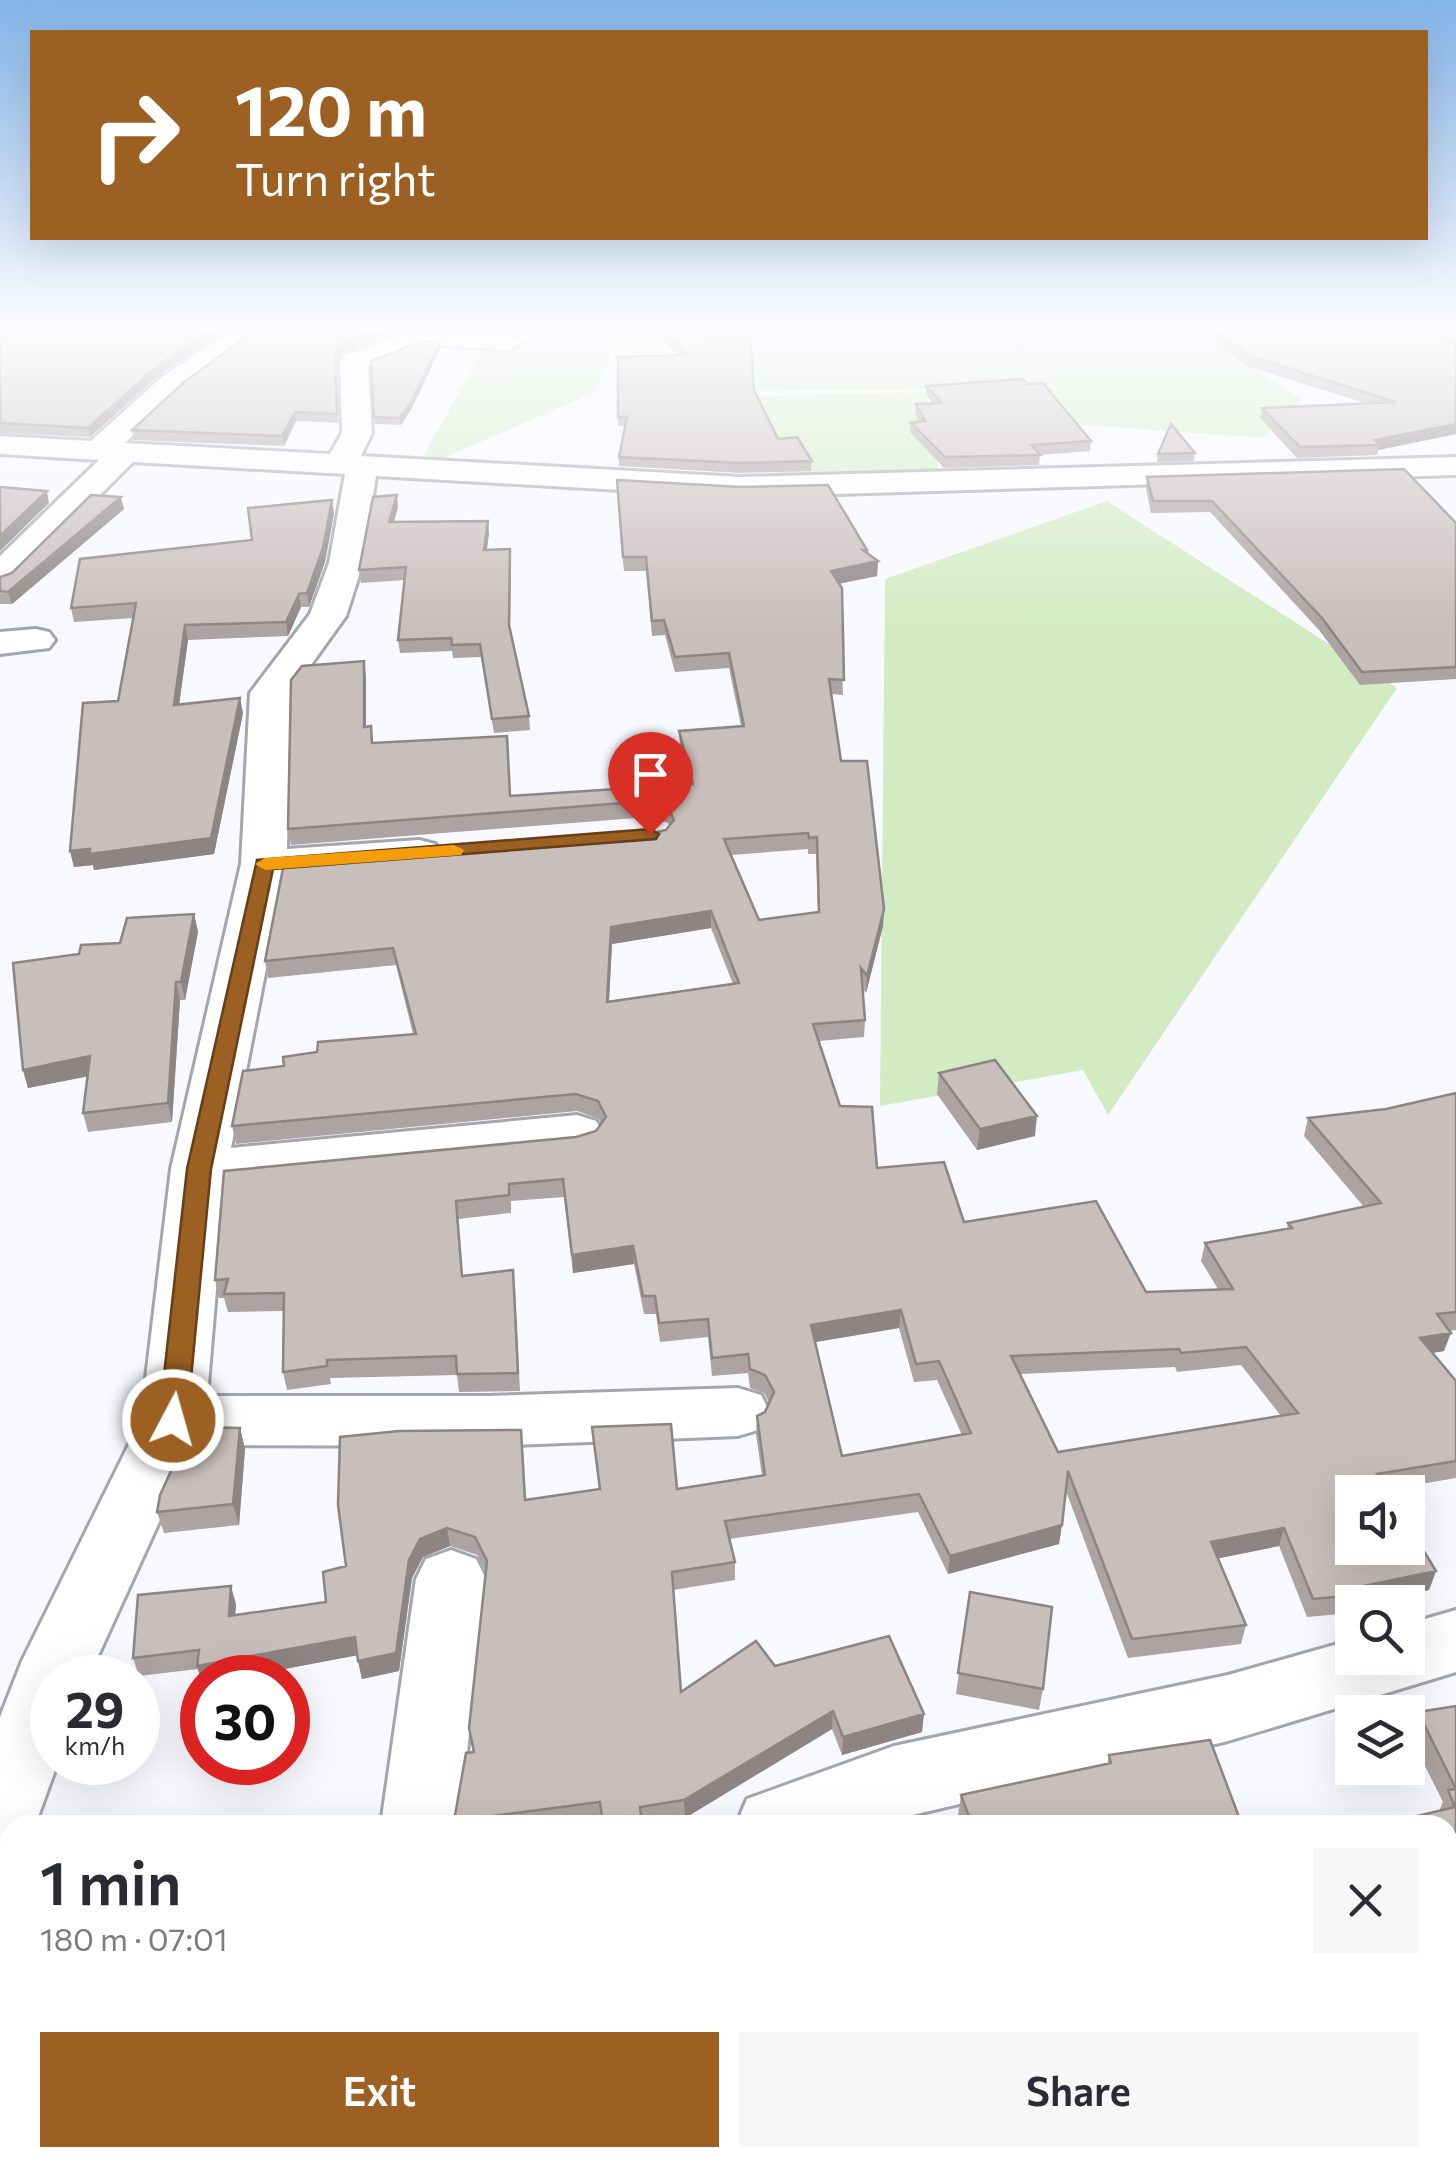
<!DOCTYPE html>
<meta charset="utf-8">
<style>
body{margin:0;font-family:Commissioner,sans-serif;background:#f7f7f7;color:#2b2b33;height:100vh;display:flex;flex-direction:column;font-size:38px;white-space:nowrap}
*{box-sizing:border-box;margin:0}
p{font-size:32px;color:#7c7c81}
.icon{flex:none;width:55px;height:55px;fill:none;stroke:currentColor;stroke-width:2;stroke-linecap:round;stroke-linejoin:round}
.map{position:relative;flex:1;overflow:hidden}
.sheet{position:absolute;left:0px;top:1815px;width:1458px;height:352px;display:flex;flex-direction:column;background:#fff;border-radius:30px 30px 0 0;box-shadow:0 10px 40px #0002}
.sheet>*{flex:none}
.hud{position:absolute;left:30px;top:30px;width:1398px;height:210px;border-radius:0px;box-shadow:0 10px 40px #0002;background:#9d6023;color:#fff;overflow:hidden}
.buttons{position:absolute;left:1335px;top:1475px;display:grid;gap:20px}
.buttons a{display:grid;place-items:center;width:90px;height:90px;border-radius:0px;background:#fff;box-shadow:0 10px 40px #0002;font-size:50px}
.speed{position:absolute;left:30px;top:1655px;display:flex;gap:20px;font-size:50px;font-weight:700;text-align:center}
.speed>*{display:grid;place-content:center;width:130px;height:130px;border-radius:50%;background:#fff;box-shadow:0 10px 40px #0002;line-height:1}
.speed small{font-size:25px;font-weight:400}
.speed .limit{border:15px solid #d22;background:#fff;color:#111}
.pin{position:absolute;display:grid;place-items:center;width:85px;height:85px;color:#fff;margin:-102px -42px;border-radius:50% 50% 50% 0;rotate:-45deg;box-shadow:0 0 10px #0007}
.pin .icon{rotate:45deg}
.me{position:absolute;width:110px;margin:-55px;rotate:6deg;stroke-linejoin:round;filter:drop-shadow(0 0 8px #0008)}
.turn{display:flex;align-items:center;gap:35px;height:210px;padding:0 40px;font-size:45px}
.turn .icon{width:130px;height:130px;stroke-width:2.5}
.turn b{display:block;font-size:70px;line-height:85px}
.round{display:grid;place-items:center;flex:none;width:105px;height:105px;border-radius:0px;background:#f7f7f7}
.overview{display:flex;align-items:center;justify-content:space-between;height:170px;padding:0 40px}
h1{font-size:60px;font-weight:600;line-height:75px}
.cta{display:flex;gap:20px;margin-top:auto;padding:20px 40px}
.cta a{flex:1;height:115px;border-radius:0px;background:#9d6023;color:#fff;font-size:40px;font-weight:600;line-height:115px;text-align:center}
.cta a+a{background:#f7f7f7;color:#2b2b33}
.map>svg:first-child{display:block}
</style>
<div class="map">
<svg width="1456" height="2167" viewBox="0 0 1456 2167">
<rect width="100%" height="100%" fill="#f8f9fe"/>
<path fill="#d2ebc2" d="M495,327H622L595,392L416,470Z
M736,327H1194L1301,400L1264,438L1017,420L1033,388L732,391Z
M926,392L939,476H779L764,437L737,397Z
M1107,501L1397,688L1108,1115L1083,1070L880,1106L885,579Z"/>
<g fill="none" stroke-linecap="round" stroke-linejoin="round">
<g stroke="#a4a6ae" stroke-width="6">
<path id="minor" d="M237,327H256L260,333L182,389L125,443L330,454L342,433L340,362L344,356L418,327H456L454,331L508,334L522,342L508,350L423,344L368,366L372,433L361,456L741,477L1456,457V475L741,497L376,476L363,563L346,616L290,694L287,849L419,840L435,844L441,853L435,862L419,866L284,876L231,1148L577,1115L596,1121L604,1133L596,1145L577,1151L225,1185L207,1396H488L738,1388L761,1395L770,1412L761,1429L738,1436L488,1446L194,1445L88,1678H52V1762H58L35,1825H10V1848L0,1852V1717L22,1661L141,1420L171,1169L241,864L250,693L310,614L329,563L345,474L133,462L12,583L0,587V556L99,460L0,454V436L91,441L162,377Z
M1403,327L1456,331V348L1407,333Z
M36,629L49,632L55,640L49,648L0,654V632Z
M451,1550L476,1559L486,1579L459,1825H381L416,1579L426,1559Z
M1456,1610V1672L1228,1741L870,1825H736L747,1799L894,1746L1228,1675L1352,1640V1658H1408V1624Z
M10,1956V2040L0,2041V1957Z
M1456,2007V2093L1448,2097V2011Z
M983,2158H1073L1077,2167H987Z
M1112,2158H1222L1218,2167H1108Z"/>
</g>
<use href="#minor" fill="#fff" fill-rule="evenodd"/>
</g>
<path fill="#aca3a2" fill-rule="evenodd" d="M0,327H231L160,374L90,437L0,433Z
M407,327L343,352L336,362L338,423L296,421L284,446L134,440L132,430L259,328Z
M647,327H711L709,336L754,390L778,439L812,461L811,471L741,473L619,466V457L625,426H618V357L678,355Z
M1194,327H1412L1456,341V434L1378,450L1377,455L1297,458L1260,418L1262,408L1365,403L1247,366Z
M440,349L412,408L401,425L375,424L371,361Z
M926,386L1091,441L1090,451L1040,455L1039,465L944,468L910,432L911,423L919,422L915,414L916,404L933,403L926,396Z
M1195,453L1194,461L1157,462L1158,454Z
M1147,477L1456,523V679L1360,685L1319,630L1210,512L1151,513L1146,488Z
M617,494L866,553L878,561L877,576L839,584L843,695L831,694L841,761L884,909L883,926L866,993L863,989L865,1020L864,1037L819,1041L840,1106L877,1168L964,1222L1146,1292L1218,1289L1201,1261L1205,1243L1287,1229L1288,1223L1364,1207L1304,1136L1308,1118L1386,1109L1456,1093V1330L1449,1331L1444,1351L1432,1353L1456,1381V1478L1386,1490L1436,1571L1429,1590L1368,1602H1352V1613L1307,1617L1279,1546L1218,1558L1246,1625L1241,1644L1128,1658L1066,1491L1059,1544L948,1574L918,1512L729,1539L735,1562V1580L673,1590L681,1692L775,1666L922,1732L842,1755L832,1729L685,1818L643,1825H602L601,1820L565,1825H455L454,1821L473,1752L469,1728L486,1572L477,1555L450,1546L423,1557L412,1578L399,1671L362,1679L357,1655L237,1678H202V1684L198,1669L139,1676L133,1658L236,1604L235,1615L326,1602L346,1566L521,1430L526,1499L599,1490L592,1427L677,1489L762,1476L756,1434L757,1416L765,1412L769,1402L764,1393L750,1388L748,1373L712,1376L708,1337L660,1342L656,1314H644L634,1264L573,1273L564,1197L511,1201V1213L458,1219L462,1276L515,1288L520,1391L459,1392L457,1375L330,1378L331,1384L287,1390L283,1372L284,1311L228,1312L224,1298H219L215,1280L576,1137L596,1131L601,1124L599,1119L577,1111L236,1144L232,1126L284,1066L317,1052L413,1034L396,965L268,978L265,961L649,834L666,830L669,826L668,823L649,817L291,845L288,829L366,676V727L373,743L511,796L689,784L680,746L679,731L741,726L729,668L675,672L665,635L652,636L646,571H624ZM808,849V854H816L818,912L759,920L731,855ZM711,928L733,984L609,1001L612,944ZM899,1328L914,1382L937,1380L962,1435L842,1456L815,1342ZM1241,1365L1281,1416L1058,1452L1020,1374L1175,1367L1177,1372Z
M398,507L394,522L489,533L487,550L511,561L510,630L529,716L530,730L494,733L481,657L453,658L452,651L400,653L398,640L405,580L361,583L359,570Z
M124,509L12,604H0V577L12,573Z
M334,513L325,562L309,607H301L288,636L188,640L179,704L243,713L214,854L94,870L93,865L74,867L70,851L118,701L133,618L74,622L71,608L252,540Z
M194,914L198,932L185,1000H180L172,1122L88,1132L83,1113L87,1076L28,1088L23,1070L120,943Z
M939,1073L1035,1136L977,1150L937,1094Z
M240,1428L245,1449L239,1525L164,1533L157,1512Z
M970,1592L1043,1689L1039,1710L956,1694Z
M1456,1706V1980L1448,1963V1825L1439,1811L1443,1802L1409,1734L1418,1712Z
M1109,1755L1242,1825H961L958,1816L961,1795L1107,1764Z
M10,2158H137L136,2167H0Z
M194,2158H280L258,2161V2167H192Z
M1273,2158H1448L1456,2167H1277Z"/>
<path fill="#8c8584" d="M217,327H231L160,374L90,437L88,428L158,365Z
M385,327H407L343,352L336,362L338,423L335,353L342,344Z
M440,342V349L412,408L401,425L400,418Z
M295,412L296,421L284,446L282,436Z
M1456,424V434L1378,450L1379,445L1375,440Z
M47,491L49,503L0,551V536Z
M397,495L398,507L390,534L389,522Z
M121,497L124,509L12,604L8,592Z
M332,500L334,513L325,562L309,607L307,593Z
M488,521L489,533L485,562L484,550Z
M878,561L877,576L830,585L831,571Z
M299,594L301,607L288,636L286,622Z
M185,625L188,640L177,720L174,705Z
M364,661L366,676V742L364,727Z
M240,698L243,713L214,854L94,870L93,865L74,867L70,851Z
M884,909L883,926L866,993L867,976Z
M711,911V928L612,944L608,1019L607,1002L611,927Z
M194,914L198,932L185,1000L181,982Z
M176,982L180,1000L172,1122L168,1103Z
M90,1056L95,1075L28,1088L23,1070Z
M1037,1116L1035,1136L977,1150L980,1129Z
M633,1246L634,1264L573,1273L572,1255Z
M901,1310L899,1328L810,1343L811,1325Z
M1451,1333L1444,1351L1414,1356L1420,1338Z
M240,1428L245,1449L239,1525L233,1504Z
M1062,1525L1059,1544L948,1574L950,1556Z
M447,1528L450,1546L423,1557L412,1578L399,1671L362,1679L358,1661L420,1539Z
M1284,1528L1279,1546L1206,1561L1211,1542Z
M1436,1571L1429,1590L1364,1602L1367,1594L1364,1586Z
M231,1586L236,1604L234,1634L229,1616Z
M355,1637L359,1655L237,1678H202V1684L197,1666Z
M833,1711L832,1729L685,1818L684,1800Z
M924,1714L922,1732L842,1755L843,1737Z
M127,2158H137L136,2167H131Z
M250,2158H257L258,2167H248Z
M329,2158H357L344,2167H332Z"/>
<path fill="#c8bebc" stroke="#8c8584" stroke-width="2.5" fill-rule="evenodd" d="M0,327H217L158,365L88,428L0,423Z
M260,327H385L342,344L335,353L337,414L295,412L282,436L132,430L183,383Z
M656,327H709L707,336H750L754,390L778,439L797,437L812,461L741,463L619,457L627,417H618V357L687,355Z
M1209,327H1412L1456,341V424L1375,440L1379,445L1300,447L1262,408L1396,402L1249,356Z
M423,341L440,342L412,400L400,418L374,417L371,361Z
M1023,379L1027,384L1043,383L1091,441L1032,445L1040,455L945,457L911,423L925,421L916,404L942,403L926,386Z
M1171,424L1195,453L1158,454Z
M1404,469L1456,523V667L1362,672L1322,618L1212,501H1153L1147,477Z
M617,480L741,487L828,485L867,550H863L878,561L831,571L842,588L844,680L829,679L841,761H867L884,909L867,976L861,968L865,1020L813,1024L840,1106L872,1107L877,1168L944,1162L964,1222L1096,1201L1146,1292L1233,1289L1205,1243L1292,1228L1288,1223L1381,1203L1308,1118L1386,1109L1456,1093V1312L1437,1314L1451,1333L1420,1338L1456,1381V1461L1377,1474L1388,1492H1352V1548H1408V1525L1436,1571L1364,1586L1367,1594L1313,1599L1284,1528L1211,1542L1246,1625L1132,1639L1068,1471L1062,1525L950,1556L919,1494L725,1521L735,1562L672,1572L681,1692L756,1641L775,1666L889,1636L924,1714L843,1737L833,1711L684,1800L640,1807L642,1825H603L600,1802L454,1821L466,1753L474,1752L469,1728L487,1561L475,1537L447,1528L420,1539L409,1560L396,1653L358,1661L355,1637L197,1666L199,1650L133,1658L138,1595L231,1586L229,1616L326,1602L323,1572L346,1566L338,1505L340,1437L399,1431L521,1430L525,1500L600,1489L592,1427L671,1424L677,1489L765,1475L757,1416L765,1412L774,1392L765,1375L750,1369L748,1354L712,1358L708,1319L659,1323L655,1296H643L633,1246L572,1255L563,1179L509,1184V1195L456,1201L462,1276L513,1270L518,1373L457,1374L456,1356L327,1360V1366L283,1372L284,1293L224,1294L228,1279L215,1280L224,1171L576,1137L596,1131L606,1117L598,1101L576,1094L232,1126L243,1071L284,1066L283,1057L317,1052L318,1042L416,1034L393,948L265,961L284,863L649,834L666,830L674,820L668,807L648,801L288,829L291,680L302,666L364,661V727L371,726L372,743L507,736L510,796L693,784L679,731L744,726L729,653L675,657L664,620L652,621L646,557H623ZM808,833L809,838L817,837L819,912L759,920L724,839ZM711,911L739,983L607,1002L611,927ZM901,1310L916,1364L939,1361L971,1433L842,1456L811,1325ZM1246,1347L1298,1413L1058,1452L1011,1356L1179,1349L1181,1353Z
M0,487L47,491L0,536Z
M91,495L121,497L8,592L0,591V577L12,573Z
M397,495L389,522L488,521L484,550L510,549L509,625L529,716L492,719L480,644L452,645L451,638L398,640L406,567L359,570L373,497Z
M332,500L323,548L307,593L299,594L286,622L185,625L174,705L240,698L211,838L90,854V849L70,851L83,703L118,701L136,603L71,608L80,559L252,540L248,508Z
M194,914L181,982H176L168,1103L83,1113L90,1056L23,1070L13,963L79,954L81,945L120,943L127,918Z
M995,1060L1037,1116L980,1129L939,1073Z
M191,1427L240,1428L233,1504L157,1512L160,1495Z
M970,1592L1052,1607L1043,1689L958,1673Z
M1456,1706V1941L1448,1925V1825H1380L1455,1807L1448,1790L1456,1789L1418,1712Z
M1210,1740L1242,1825H972L961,1795L1111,1763L1109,1755Z
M10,2008V2158H115L89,2160L88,2167H0V2025L4,2009Z
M1454,2067L1456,2081V2167H1294L1289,2158H1448V2068Z
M194,2158H250L248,2167H192Z"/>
<linearGradient id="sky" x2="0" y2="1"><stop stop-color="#83b3e8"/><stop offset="0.52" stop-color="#fcfcff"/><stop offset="1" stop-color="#fcfcff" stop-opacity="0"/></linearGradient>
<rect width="1456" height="631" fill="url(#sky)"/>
<path fill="#9d6023" stroke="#663e17" stroke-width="2.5" d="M650,829L659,834L656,839L273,869L211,1169L187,1420L183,1427H163L159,1420L187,1169L257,860Z"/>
<path fill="#f59e0b" d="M454,845L464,850L461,855L265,870L255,864L265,858Z"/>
</svg>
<div class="buttons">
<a><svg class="icon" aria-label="sound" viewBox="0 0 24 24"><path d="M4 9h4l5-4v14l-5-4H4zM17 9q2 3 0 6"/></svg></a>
<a><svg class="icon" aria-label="search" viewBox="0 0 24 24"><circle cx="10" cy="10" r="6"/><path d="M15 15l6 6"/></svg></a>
<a><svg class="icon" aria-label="layers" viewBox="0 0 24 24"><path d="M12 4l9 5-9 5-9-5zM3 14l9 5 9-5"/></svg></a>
</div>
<div class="speed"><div>29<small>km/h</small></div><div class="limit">30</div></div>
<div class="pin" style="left:650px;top:834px;background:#d93025"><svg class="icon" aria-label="arrive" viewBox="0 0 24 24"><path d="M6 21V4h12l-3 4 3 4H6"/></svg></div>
<svg class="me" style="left:173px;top:1420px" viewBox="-20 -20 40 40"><circle r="17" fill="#9d6023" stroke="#fff" stroke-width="3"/><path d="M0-11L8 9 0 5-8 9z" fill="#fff"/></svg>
<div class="hud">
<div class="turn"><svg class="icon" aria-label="right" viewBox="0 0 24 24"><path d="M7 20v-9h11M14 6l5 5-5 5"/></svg><div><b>120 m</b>Turn right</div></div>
</div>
<section class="sheet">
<div class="overview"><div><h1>1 min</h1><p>180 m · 07:01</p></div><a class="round"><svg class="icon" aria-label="close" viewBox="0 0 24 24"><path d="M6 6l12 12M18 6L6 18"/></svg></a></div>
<div class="cta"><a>Exit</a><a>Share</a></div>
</section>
</div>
